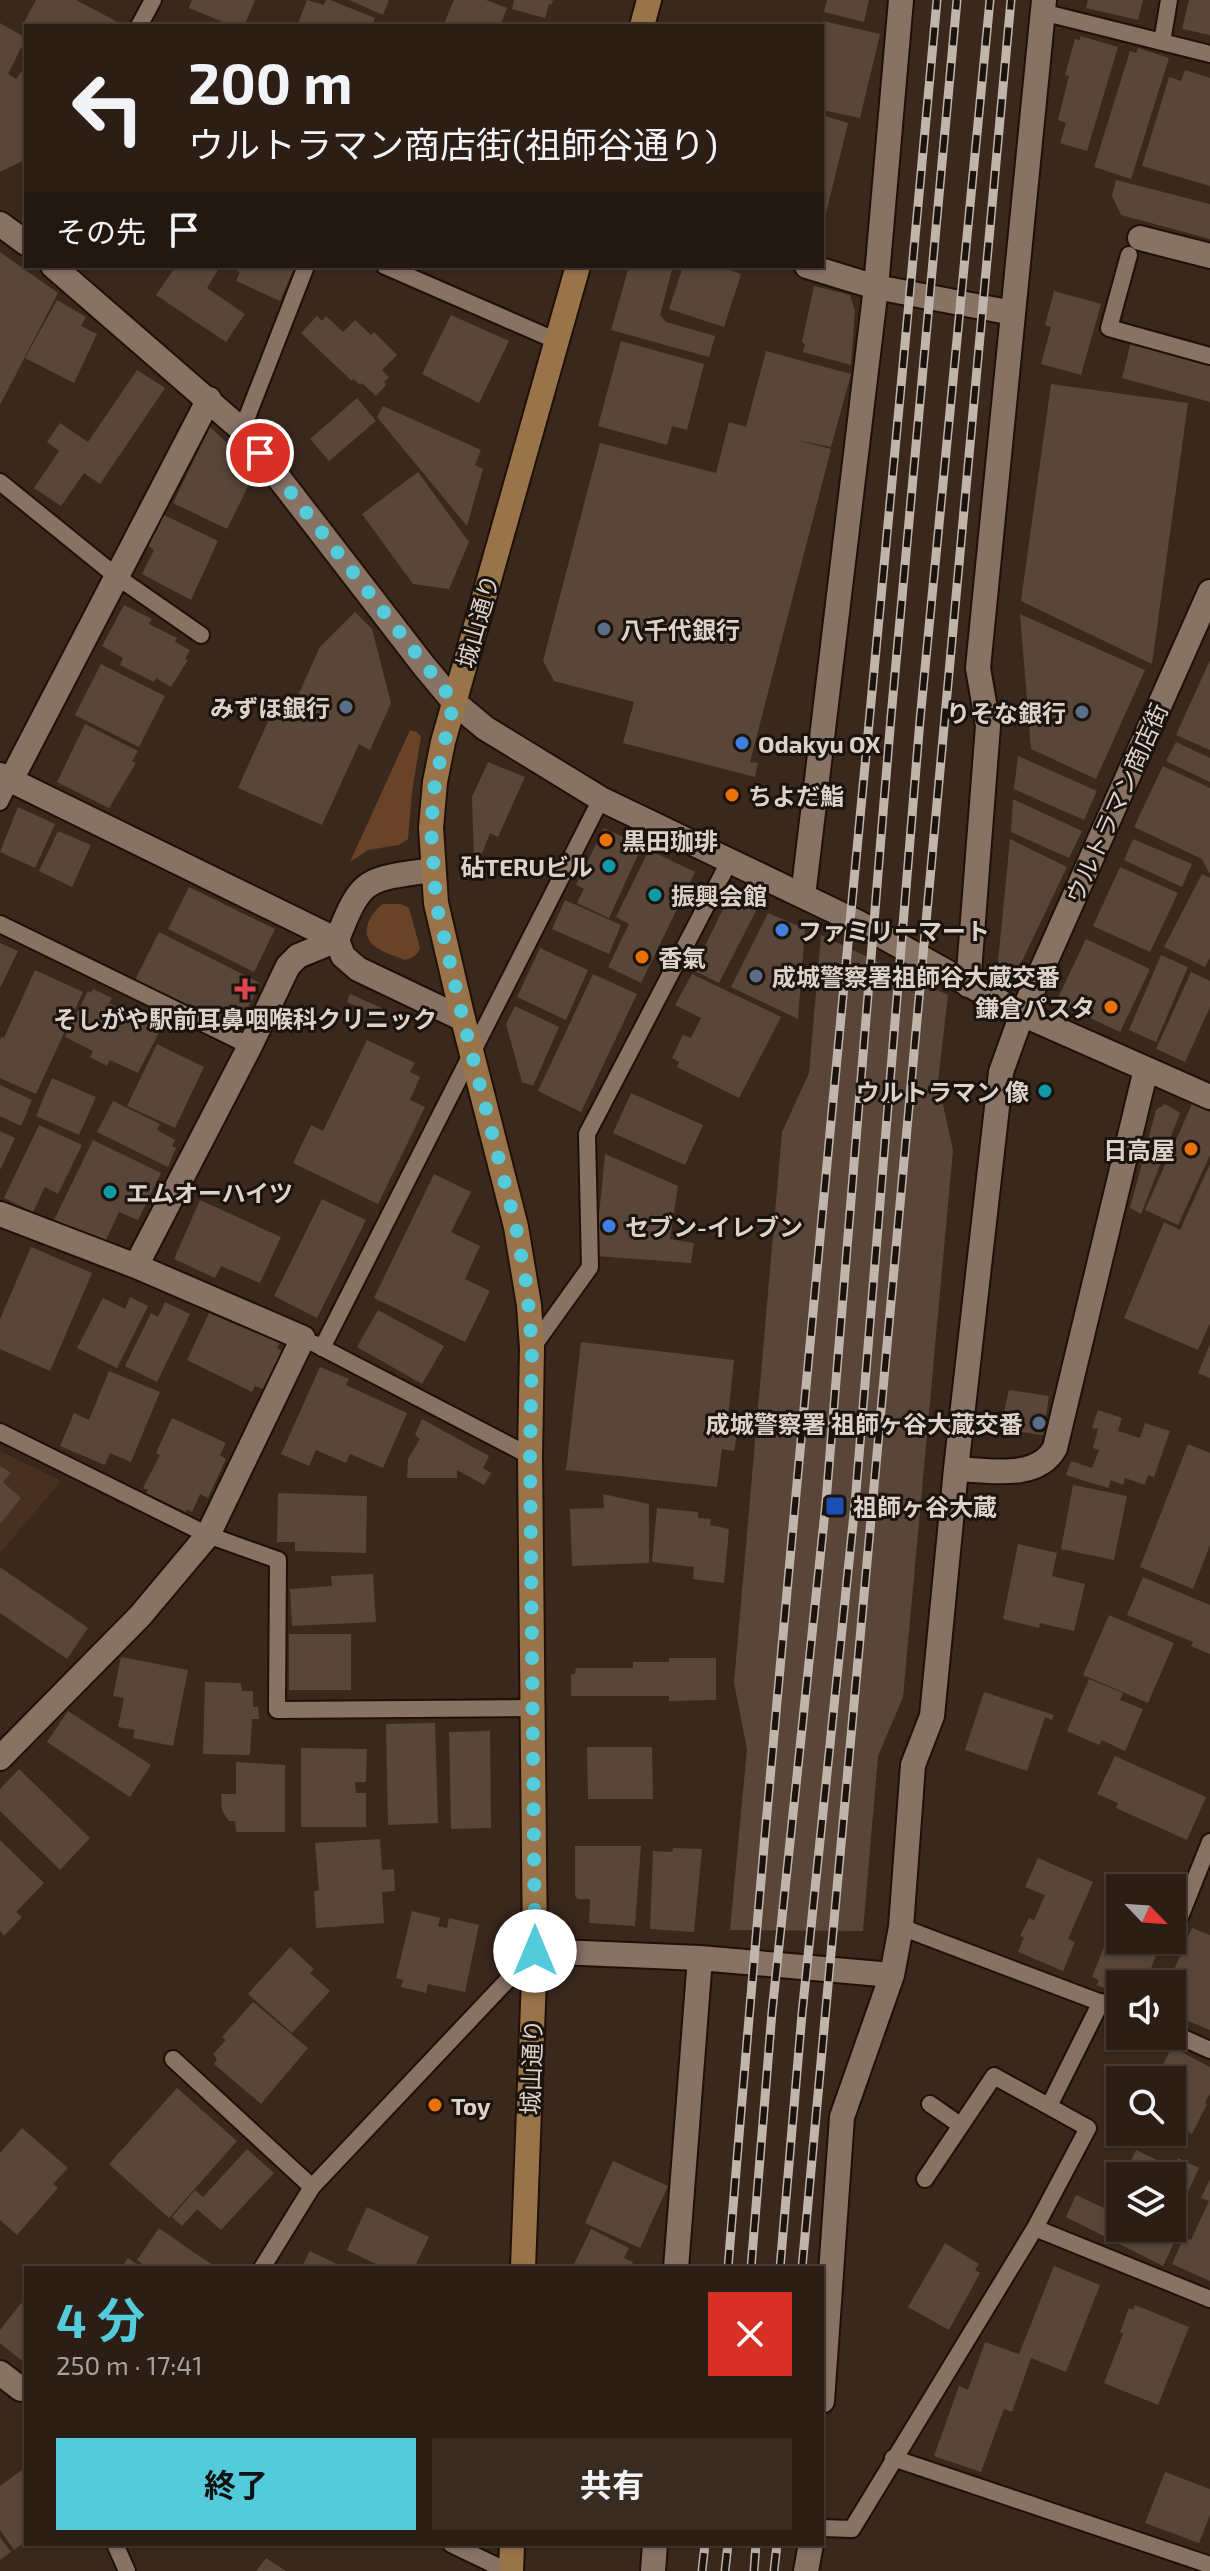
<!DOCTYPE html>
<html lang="ja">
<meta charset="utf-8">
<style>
body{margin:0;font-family:"Exo 2","Noto Sans JP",sans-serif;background:#382b22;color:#f1f3f6;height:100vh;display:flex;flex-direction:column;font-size:30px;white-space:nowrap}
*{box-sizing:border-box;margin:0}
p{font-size:26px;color:#a6a2a0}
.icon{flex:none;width:44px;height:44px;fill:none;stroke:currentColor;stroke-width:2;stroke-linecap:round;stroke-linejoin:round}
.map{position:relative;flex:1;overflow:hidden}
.side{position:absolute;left:24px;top:2266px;width:800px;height:280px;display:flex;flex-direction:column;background:#2c1e15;border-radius:0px;box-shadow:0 2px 6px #0004,0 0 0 2px #483c34}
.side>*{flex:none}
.top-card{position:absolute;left:24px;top:24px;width:800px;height:244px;border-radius:0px;box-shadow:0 2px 6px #0004,0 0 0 2px #483c34;background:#2c1e15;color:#f1f3f6;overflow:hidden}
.needle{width:52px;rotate:115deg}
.fabs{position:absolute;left:1106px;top:1874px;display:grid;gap:16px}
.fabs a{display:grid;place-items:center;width:80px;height:80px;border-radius:0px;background:#2c1e15;box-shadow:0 2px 6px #0004,0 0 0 2px #483c34;font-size:40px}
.pin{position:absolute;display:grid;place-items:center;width:68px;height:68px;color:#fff;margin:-34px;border:4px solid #fff;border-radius:50%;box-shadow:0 2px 8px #0007}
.me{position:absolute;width:88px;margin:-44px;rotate:0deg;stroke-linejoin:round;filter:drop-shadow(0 0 6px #0008)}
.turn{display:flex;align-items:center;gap:28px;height:168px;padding:0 32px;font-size:36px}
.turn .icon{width:104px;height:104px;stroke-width:2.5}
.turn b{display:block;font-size:56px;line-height:68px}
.then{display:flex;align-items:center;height:76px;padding:0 32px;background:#0003;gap:16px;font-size:30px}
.round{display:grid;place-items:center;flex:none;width:84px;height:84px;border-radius:0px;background:#382b22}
.overview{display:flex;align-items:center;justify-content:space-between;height:136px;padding:0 32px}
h1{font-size:48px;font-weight:700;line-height:60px;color:#53cbdb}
.cta{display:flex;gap:16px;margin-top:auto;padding:16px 32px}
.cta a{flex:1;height:92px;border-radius:0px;background:#53cbdb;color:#111;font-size:32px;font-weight:700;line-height:92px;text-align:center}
.cta a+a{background:#382b22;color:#f1f3f6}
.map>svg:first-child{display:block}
</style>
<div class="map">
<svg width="1210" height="2571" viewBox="0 0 1210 2571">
<rect width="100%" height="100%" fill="#3a281c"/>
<path fill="#47301f" d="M0,1451L61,1481L0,1553Z"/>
<path fill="#684327" d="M410,730L417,732L421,737L412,792L408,839L399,845L368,850L350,862Z
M383,904H401L409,908L420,948C417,956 412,958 405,960C395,956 381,952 373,945C359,932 371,912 383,904Z"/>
<path fill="#594639" d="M36,0H76L125,26H26L23,24Z
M192,0H255L244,26H233L189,8Z
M307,0L324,5L326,0H330L375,18L372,26H297Z
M349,0H389L383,15Z
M454,0H486L507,8L500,26H434L435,22L443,26Z
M514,0H553L551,5L549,4L545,18L512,9Z
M827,0H869L864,22L824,12Z
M1088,0H1143L1138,20L1086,8Z
M1189,0H1210V35L1182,29Z
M823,21L880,34L860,118L822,110Z
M0,23L26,38L8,74L16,79L21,72L26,71V159L0,172Z
M1080,36L1118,47L1087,151L1060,143L1066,123L1058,120L1069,76L1065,75L1075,39L1080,40Z
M1138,48L1169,58L1131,179L1094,167L1130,51L1136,53Z
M1185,70L1210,78V186L1142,166L1169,77L1181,81Z
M822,115L848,123L823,226H822Z
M1116,180L1210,204V239L1121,215L1112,196Z
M0,252L58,293L0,405Z
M176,266H212L218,270L207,288L245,314L226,342L156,295Z
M227,266H295L280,301L236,281L240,272Z
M629,266H673L660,315L666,322L715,336L709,357L611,330Z
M683,266H718L741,274L724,327L669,309Z
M814,286L850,295L855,311L851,365L803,352L805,344L802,342Z
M1054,291L1101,304L1081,375L1041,364L1051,327L1045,325Z
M57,300L86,317L81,326L97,334L74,383L25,358Z
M451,315L509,341L479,403L422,374Z
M317,316L322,321L326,316L343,332L355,320L371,335L374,332L397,355L382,370L389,377L384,382L386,385L376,396L362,383L360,385L353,379L352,381L301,333Z
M621,341L704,364L687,430L672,426L667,445L598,426Z
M1131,342L1210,365V402L1122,378Z
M766,351L851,374L831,447L796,440L831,449L750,762L758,763L755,777L623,743L634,702L554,681L543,661L600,443L716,473L729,422L746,427Z
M137,370L165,388L100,484L84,473L61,506L34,488L59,451L47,442L60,423L88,442Z
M1051,384L1188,403L1152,664L1021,601Z
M357,398L376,421L329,461L310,439Z
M383,406L481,450L475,465L483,469L467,526L377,417Z
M210,427L256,470L227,529L173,503Z
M418,472L469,542L449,589L413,584L362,514Z
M164,515L218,541L191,600L142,574L154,550L147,545Z
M124,605L152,619L149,624L177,638L175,642L190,650L185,659L188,660L171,687L156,678L154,682L120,665L123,658L102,646Z
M355,612L372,629L391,703L370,750L359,744L322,825L238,788L274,708L289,715L320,647Z
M1020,614L1145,670L1096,779L1031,749Z
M1210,660V750L1176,735Z
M101,664L165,696L139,747L75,715Z
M85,724L138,751L132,761L136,763L109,808L57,782Z
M1176,742L1210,758V782L1166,761Z
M1018,756L1097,791L1084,820L1014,789Z
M488,762L525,777L498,837L490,833L479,861L474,859L472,797Z
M1163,766L1210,788V874L1202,859L1134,827Z
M1013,799L1082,831L1069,858L1011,832Z
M18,807L55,824L35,868L0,852Z
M604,828L642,846L609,918L577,903L584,889L576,885Z
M58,831L91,845L72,887L39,871Z
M1010,839L1067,867L1009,988L996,982Z
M1133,839L1192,864L1182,887L1124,860Z
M649,850L695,872L641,983L608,967L629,924L616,917Z
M1120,867L1178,893L1150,952L1093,926Z
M1202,874L1210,878V957L1205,967L1164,947Z
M189,887L275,929L254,972L168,929Z
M734,887L761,901L719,983L693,970Z
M565,900L621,925L609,954L552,929Z
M768,913L805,929L798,1019L731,987Z
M159,932L260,983L237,1030L135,980Z
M821,935L948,995L938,1082L953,1150L903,1697L878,1756L863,1931L730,1930L747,1749L734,1683L782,1132L809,1073Z
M1086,939L1150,969L1120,1032L1056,1002Z
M0,943L18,951L0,988Z
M540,948L588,970L566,1020L517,997Z
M1161,955L1188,967L1156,1042L1129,1030Z
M35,970L83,992L36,1094L0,1078V1040L1,1037L4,1038Z
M1191,972L1210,981V1007L1185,1062L1156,1049Z
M593,974L637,994L581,1112L538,1091Z
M692,974L781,1017L739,1098L677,1067L679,1062L672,1058L683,1035L691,1038L701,1018L675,1005Z
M93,989L112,998L109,1003L139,1018L142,1012L164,1023L138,1073L110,1060L107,1066L90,1057L93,1051L65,1037L88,991L91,993Z
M350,994L382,1008L379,1016L347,1002Z
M515,1006L559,1027L533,1086L522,1082L506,1024Z
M367,1040L415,1063L410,1072L420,1077L410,1100L425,1107L378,1204L293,1163L311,1125L323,1131Z
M157,1044L204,1067L175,1128L127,1106Z
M52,1078L96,1097L79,1135L36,1116Z
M0,1085L32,1100L21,1126L0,1116Z
M631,1093L703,1125L685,1165L613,1133Z
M113,1101L160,1124L157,1130L175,1140L172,1146L176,1148L168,1167L97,1132Z
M1165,1104L1180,1113L1141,1214L1130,1208L1156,1110Z
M1192,1104L1210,1112V1155L1178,1225L1145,1210Z
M39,1125L82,1145L58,1194L45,1187L33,1212L4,1198Z
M0,1131L15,1138L0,1170Z
M93,1140L161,1173L138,1220L119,1212L104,1244L54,1220Z
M605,1154L678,1186L670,1239L694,1243L691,1263L595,1256Z
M1210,1164V1323L1198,1350L1124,1318L1164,1222L1180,1230Z
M434,1174L471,1192L451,1232L480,1246L465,1279L490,1291L465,1342L374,1298Z
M322,1199L366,1220L317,1318L274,1296Z
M200,1200L281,1237L260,1283L221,1266L215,1278L174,1259Z
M31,1247L92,1273L50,1371L0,1349V1319Z
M130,1297L148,1306L117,1368L77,1348L103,1298L125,1309Z
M165,1302L190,1314L157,1382L125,1366L151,1313L158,1317Z
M378,1310L444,1346L422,1384L357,1347Z
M209,1313L280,1343L277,1348L282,1351L263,1389L255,1386L252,1392L187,1360Z
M581,1342L734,1360L727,1425L738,1428L734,1451L722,1449L717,1487L566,1470Z
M1210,1344V1378L1198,1373Z
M320,1367L349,1379L346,1385L407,1413L383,1468L350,1454L346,1463L316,1450L309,1466L281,1454Z
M109,1371L160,1392L131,1462L110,1453L105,1465L60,1446L74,1413L89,1420Z
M1009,1390L1049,1396L1043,1435L1014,1431L1016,1414L1004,1412Z
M1098,1410L1122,1418L1118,1431L1140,1438L1145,1423L1170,1431L1154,1477L1148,1475L1145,1485L1125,1478L1123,1485L1111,1480L1108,1488L1066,1475L1071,1461L1092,1468L1099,1450L1093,1448L1098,1429L1092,1428Z
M172,1418L226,1443L220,1455L226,1459L208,1498L200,1494L192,1512L187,1509L186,1512L146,1493L148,1490L143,1488L160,1455L156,1453Z
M422,1419L489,1456L483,1468L491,1473L484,1485L457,1470V1478H407L408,1459L420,1439L415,1435Z
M1188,1444L1210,1453V1545L1193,1589L1140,1567Z
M0,1466L11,1473L3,1482L21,1498L0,1524Z
M1073,1485L1127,1496L1114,1560L1061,1549Z
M278,1493L367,1496L366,1553L295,1551V1542H277Z
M603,1494L649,1504V1563L572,1566L570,1509L604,1508Z
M657,1508L698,1512V1518L711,1519L710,1525L729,1529L724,1583L693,1579L694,1567L652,1562Z
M1018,1544L1057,1553L1052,1576L1085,1584L1074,1631L1040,1623L1039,1628L1003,1619Z
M0,1567L88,1628L67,1659L0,1613Z
M373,1574L376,1622L292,1626L290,1589L332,1586L331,1576Z
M1143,1577L1210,1605V1654L1191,1646L1193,1642L1127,1615Z
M1109,1615L1174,1643L1148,1703L1083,1675Z
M289,1634H351V1690H289Z
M121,1657L188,1670L173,1746L133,1738L135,1730L118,1727L124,1698L113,1696Z
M669,1658H716V1700L669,1701V1696H571V1674H575L576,1668H633V1662H669Z
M1089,1679L1123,1693L1120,1700L1143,1709L1125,1751L1102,1740L1099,1745L1067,1731Z
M205,1682L241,1683L242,1691H253V1707H258L259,1719H252L250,1755L203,1754Z
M984,1692L1054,1715L1052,1720L1045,1717L1027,1771L965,1750Z
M68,1711L151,1765L130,1797L47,1742Z
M435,1723L438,1823L388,1825L386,1724Z
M490,1731L491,1828L451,1829L449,1732Z
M587,1747H652L653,1799H588Z
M301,1748L367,1749L366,1782H355L356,1793H366V1827H301Z
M1115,1756L1206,1797L1187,1840L1116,1808L1118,1803L1097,1794Z
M236,1762L285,1765V1832H236L235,1821H229L222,1811L221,1794H236Z
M19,1769L90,1838L60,1870L0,1811V1789Z
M380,1839L382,1870L394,1869L395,1891L382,1892L384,1923L316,1928L314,1891L319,1890L315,1843Z
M0,1840L44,1883L16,1912L22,1917L4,1936L0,1931Z
M575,1846H641L635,1926L589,1923L590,1899H578L575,1896Z
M673,1848L702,1849L694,1932L650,1929L653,1851L672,1852Z
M1038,1858L1093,1882L1068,1939L1075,1942L1063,1971L1018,1952L1024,1937L1020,1936L1029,1918L1034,1920L1045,1895L1025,1887Z
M1120,1907V1940H1162L1145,1984H1120V1994L1097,1985L1099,1980L1092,1977Z
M412,1911L440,1918L438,1926L447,1928L449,1918L479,1925L465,1992L428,1984L426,1993L401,1987L403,1980L396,1978Z
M1192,1928L1210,1935V2030L1181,2018L1182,2015L1172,2011V1984H1168Z
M290,1947L314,1969L310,1973L330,1991L292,2033L248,1994Z
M253,2002L308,2048L261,2104L214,2064L217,2059L213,2054L226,2040L222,2037Z
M1172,2047L1210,2067V2093L1205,2103L1207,2104L1192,2134L1183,2129L1184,2126L1172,2119V2080H1155Z
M177,2088L237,2141L169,2218L109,2164Z
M22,2128L68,2168L53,2184L58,2188L17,2235L0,2220V2153Z
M247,2149L274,2173L221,2230L197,2209L182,2226L172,2217L195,2190L203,2197Z
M1136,2150L1174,2168L1178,2158L1199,2168L1178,2213L1172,2211V2176H1124Z
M613,2161L668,2186L640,2248L585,2223Z
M1210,2179V2281L1172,2264L1184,2237L1191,2240L1209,2201L1201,2198Z
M1120,2184V2228H1171L1179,2232L1163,2266L1066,2217L1076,2195L1108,2210Z
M367,2207L429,2237L414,2268H384L347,2250Z
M159,2228L196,2254L218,2268H148L137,2260Z
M591,2229L629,2248L624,2258L633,2262L630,2268H572Z
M945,2243L979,2264L975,2270L980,2273L949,2330L908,2307Z
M310,2251L345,2268H301Z
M128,2258L142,2268H121Z
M1054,2266L1100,2285L1066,2372L1031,2358L1012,2412L1004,2409L981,2472L934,2456L959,2386L968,2390L985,2342L1019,2354Z
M26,2297V2364L0,2343V2330Z
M1135,2305L1189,2327L1158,2405L1104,2383L1123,2334L1120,2332L1129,2308L1133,2310Z
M26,2467V2541L14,2550L0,2530V2486Z
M1165,2472L1210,2489V2515L1199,2543L1145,2523Z
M0,2537L11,2552L0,2560Z
M266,2558L286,2571H256Z"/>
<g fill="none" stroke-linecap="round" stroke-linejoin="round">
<g stroke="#201005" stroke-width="20">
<path id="lane" d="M1042,12L1210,54
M139,26L153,0
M1162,42L1169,0
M1129,255L1109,328L1210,356
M385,266L557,341
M242,430L306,266
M0,482L116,576L201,635
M0,802L11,780
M0,924L250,1046
M315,1344L530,1456
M322,1348L601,799
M532,1348L590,1267L587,1134L730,860
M0,1432L208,1535L278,1560L277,1710L534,1708
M1180,1917L1210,1842
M901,1927L1120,2010
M1172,2033L1210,2050
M173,2059L312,2187
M930,2104L960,2125
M1049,2106L1101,2002
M1035,2228L1210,2299
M262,2268L312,2187L535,1951
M893,2458L1210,2565
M822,2528L852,2529L1035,2228L1088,2128L994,2076L925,2179
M115,2544L127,2571
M451,2544L507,2571"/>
</g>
<g stroke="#201005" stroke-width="28">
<path id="street" d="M0,224L26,243
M1140,238L1210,256
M53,266L242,430L424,666L454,702L485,728L601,799L857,922L1022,1014L1210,1097
M807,266L876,287L1013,313
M0,775L337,940
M11,780L209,399
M433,870C366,880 362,875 337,940L343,956L358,969L463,1019
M803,896L876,287L901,0
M968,985L988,726L978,668L1044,0
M0,1214L136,1266L303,1338L208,1535L140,1616L0,1758
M136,1266L250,1046L288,966L298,956L337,940
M956,1469C988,1470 1037,1481 1055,1448L1146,1069
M535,1951L700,1958L892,1975
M676,2268L700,1958
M0,2373L21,2389
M822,2401L842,2117L892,1975L901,1927L913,1765L932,1716L956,1469L1001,1072L1022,1014L1210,592
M653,2571L655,2544
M806,2571L811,2544"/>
</g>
<g stroke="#201005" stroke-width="28">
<path id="secondary" d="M642,26L649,0
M523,2268L535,1951L530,1456L532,1348L529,1305L516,1227L463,1019L436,903L431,828L435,782L443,742L578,266
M511,2571L512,2544"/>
</g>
<use href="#lane" stroke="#877264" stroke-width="16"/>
<use href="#street" stroke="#877264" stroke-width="24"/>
<use href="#secondary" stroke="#99744a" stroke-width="24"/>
<g stroke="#c0b4ab" stroke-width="9">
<path id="rail" d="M728,2268C790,1511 868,756 937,0
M751,2268L772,2012L826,1502L891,717L957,0
M780,2268L802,2014L855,1504L920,720L990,0
M802,2268L1011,0
M702,2571L705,2544
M725,2571L728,2544
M754,2571L756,2544
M774,2571L777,2544"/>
</g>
<use href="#rail" stroke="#1b130d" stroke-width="6" stroke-dasharray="18" stroke-linecap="butt"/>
</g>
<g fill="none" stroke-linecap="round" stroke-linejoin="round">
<path stroke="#53cbdb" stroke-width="14" stroke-dasharray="0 25.2" d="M260,453L454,702L435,782L431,828L436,903L463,1019L516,1227L527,1288L532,1348L530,1456L535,1951"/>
</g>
<g fill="#5c6f8a" stroke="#1b130d" stroke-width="3">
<circle cx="604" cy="629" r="8"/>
<circle cx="346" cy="707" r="8"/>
<circle cx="1082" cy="712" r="8"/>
<circle cx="756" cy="976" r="8"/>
<circle cx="1039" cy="1423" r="8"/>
</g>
<g fill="#3f7fe0" stroke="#1b130d" stroke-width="3">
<circle cx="742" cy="743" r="8"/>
<circle cx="782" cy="930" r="8"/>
<circle cx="609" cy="1226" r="8"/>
</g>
<g fill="#e8710a" stroke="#1b130d" stroke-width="3">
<circle cx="732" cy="795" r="8"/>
<circle cx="606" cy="840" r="8"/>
<circle cx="642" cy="957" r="8"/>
<circle cx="1111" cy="1007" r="8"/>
<circle cx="1191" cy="1149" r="8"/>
<circle cx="435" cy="2105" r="8"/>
</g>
<g fill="#0f9aa8" stroke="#1b130d" stroke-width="3">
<circle cx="609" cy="866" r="8"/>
<circle cx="655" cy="895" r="8"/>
<circle cx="1045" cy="1091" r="8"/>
<circle cx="110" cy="1192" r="8"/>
</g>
<path fill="#e0444e" stroke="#1b130d" stroke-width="3" d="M241 977h8v8h8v8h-8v8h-8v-8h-8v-8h8z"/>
<rect fill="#1a4fb4" stroke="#1b130d" stroke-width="3" x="825" y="1496" width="20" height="20" rx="4"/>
<g text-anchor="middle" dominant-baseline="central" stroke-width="6" stroke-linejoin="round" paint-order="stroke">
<g font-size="24" fill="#ddd2ca" stroke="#1b130d">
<text transform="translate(477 621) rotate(-74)">城山通り</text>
<text transform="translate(1116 803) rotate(-66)">ウルトラマン商店街</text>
<text transform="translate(531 2067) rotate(-88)">城山通り</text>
</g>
<g font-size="24" font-weight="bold" fill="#ddd2ca" stroke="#1b130d" text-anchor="start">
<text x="620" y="629">八千代銀行</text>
<text x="330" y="707" text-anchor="end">みずほ銀行</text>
<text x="1066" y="712" text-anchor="end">りそな銀行</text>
<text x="758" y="743">Odakyu OX</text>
<text x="748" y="795">ちよだ鮨</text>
<text x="622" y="840">黒田珈琲</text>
<text x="593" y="866" text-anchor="end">砧TERUビル</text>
<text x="671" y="895">振興会館</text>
<text x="798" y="930">ファミリーマート</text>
<text x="658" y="957">香氣</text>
<text x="772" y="976">成城警察署祖師谷大蔵交番</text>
<text x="1095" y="1007" text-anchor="end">鎌倉パスタ</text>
<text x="245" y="1018" text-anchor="middle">そしがや駅前耳鼻咽喉科クリニック</text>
<text x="1029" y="1091" text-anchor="end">ウルトラマン 像</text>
<text x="1175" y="1149" text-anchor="end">日高屋</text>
<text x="126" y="1192">エムオーハイツ</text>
<text x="625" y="1226">セブン-イレブン</text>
<text x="1023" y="1423" text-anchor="end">成城警察署 祖師ヶ谷大蔵交番</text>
<text x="853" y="1506">祖師ヶ谷大蔵</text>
<text x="451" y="2105">Toy</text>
</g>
</g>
</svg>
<div class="fabs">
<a><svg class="needle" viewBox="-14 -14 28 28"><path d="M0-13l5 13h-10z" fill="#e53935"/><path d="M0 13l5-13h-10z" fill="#a6a2a0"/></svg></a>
<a><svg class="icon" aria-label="sound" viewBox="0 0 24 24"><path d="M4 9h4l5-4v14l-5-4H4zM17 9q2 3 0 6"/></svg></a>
<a><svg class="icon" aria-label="search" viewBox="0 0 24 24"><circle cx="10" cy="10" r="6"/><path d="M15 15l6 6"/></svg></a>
<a><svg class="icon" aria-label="layers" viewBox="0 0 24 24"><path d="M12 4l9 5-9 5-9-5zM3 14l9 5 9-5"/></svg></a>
</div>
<div class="pin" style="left:260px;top:453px;background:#d93025"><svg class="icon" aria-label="arrive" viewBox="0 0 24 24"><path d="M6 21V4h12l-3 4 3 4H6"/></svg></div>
<svg class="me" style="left:535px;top:1951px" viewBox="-20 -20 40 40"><circle r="19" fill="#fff"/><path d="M0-13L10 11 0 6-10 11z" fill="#53cbdb"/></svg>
<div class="top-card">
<div class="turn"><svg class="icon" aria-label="left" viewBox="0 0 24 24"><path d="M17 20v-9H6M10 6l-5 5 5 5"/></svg><div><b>200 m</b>ウルトラマン商店街(祖師谷通り)</div></div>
<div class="then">その先<svg class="icon" aria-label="arrive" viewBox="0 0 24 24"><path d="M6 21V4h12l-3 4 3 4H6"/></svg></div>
</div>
<section class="side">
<div class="overview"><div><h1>4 分</h1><p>250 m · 17:41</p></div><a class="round" style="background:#d93025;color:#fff"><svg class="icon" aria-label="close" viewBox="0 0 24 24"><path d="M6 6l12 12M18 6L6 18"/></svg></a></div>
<div class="cta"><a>終了</a><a>共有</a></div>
</section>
</div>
